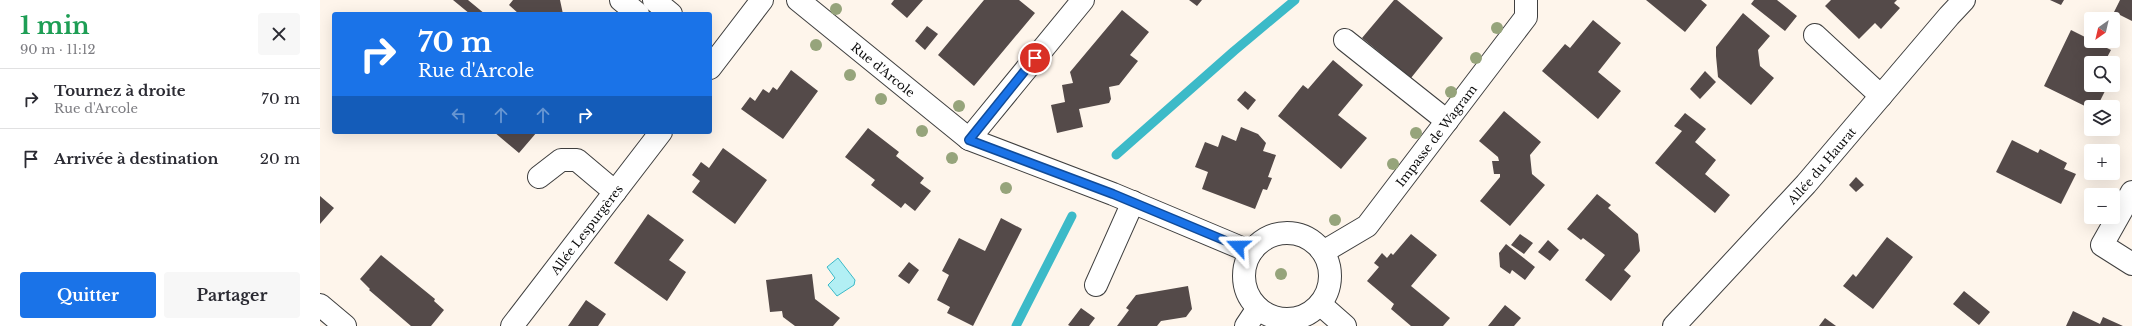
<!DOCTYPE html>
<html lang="fr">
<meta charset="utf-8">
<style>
body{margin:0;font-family:"Libre Baskerville",serif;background:#f7f7f7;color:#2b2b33;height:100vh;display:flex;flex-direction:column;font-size:15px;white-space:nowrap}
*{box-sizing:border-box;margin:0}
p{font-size:13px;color:#7c7c81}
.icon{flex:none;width:22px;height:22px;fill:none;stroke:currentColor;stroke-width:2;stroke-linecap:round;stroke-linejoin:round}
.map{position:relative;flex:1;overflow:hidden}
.sheet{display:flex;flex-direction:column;background:#fff;width:320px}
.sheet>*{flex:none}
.hud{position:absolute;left:12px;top:12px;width:380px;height:122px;border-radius:4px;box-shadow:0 4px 16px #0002;background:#1a73e8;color:#fff;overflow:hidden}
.needle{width:26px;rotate:214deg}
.controls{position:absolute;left:1764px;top:12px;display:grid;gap:8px}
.controls a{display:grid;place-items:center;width:36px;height:36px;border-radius:4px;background:#fff;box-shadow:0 4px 16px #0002;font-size:20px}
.pin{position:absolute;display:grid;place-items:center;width:34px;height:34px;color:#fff;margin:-17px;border:2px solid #fff;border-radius:50%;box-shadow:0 1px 4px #0007}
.me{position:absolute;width:44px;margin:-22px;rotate:293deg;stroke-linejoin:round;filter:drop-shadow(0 0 3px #0008)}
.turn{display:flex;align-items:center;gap:14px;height:84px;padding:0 20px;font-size:18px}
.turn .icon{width:52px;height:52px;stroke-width:2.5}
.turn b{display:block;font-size:28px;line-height:34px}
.lanes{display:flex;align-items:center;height:38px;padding:0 20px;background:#0003;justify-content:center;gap:20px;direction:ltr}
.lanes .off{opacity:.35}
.round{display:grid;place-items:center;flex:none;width:42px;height:42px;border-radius:4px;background:#f7f7f7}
.overview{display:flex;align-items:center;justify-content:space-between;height:68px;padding:0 20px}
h1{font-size:24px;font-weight:700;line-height:30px;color:#1e9e55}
.primary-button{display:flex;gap:8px;margin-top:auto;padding:8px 20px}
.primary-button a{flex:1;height:46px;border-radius:4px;background:#1a73e8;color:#fff;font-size:16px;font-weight:700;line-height:46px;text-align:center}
.primary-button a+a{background:#f7f7f7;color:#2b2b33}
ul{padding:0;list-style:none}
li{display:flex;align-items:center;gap:12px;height:60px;padding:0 20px;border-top:1px solid #e1e1e2}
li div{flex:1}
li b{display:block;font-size:15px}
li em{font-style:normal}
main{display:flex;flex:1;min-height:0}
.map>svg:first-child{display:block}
</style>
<main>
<section class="sheet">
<div class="overview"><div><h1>1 min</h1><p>90 m · 11:12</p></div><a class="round"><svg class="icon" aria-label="close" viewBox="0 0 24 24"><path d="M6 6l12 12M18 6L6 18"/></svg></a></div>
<ul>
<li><svg class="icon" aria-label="right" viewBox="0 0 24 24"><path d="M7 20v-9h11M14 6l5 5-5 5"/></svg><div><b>Tournez à droite</b><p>Rue d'Arcole</p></div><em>70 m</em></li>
<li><svg class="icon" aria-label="arrive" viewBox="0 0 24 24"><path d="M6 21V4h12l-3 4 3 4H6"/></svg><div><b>Arrivée à destination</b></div><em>20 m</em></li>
</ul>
<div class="primary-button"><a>Quitter</a><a>Partager</a></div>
</section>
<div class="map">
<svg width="1812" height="326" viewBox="0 0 1812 326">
<rect width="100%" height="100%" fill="#fef5eb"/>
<path fill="#b2eff4" stroke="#3cbac8" d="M518,258L535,280L534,285L517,296L508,285L515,278L507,267Z"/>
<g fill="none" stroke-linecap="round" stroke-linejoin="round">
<path stroke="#3cbac8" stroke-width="9" d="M796,155L914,51L975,0
M696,326L752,216"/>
</g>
<path fill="#544a49" d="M133,0H148L165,14H150Z
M193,0H240L243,14H199L189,5Z
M574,0H603L587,18L571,4Z
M664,0H699L715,13L654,86L618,55Z
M869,0H882L877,6Z
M1074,0H1077L1123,38L1091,78L1042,38Z
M1326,0H1381L1387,5L1365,32Z
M1434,0H1457L1477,16L1465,31L1431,4Z
M1511,0H1577L1574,3L1580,8L1561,29L1555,23L1539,39L1505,6Z
M1730,0H1744L1741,5Z
M1800,0H1812V21L1794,12Z
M802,10L829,32L810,55L818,61L799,85L789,87L791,99L789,103L759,109L763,127L737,133L731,105L745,102L742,85L753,83L750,72Z
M1423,13L1450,36L1438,50L1440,66L1454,78L1431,105L1398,77L1396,56V47Z
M1273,20L1301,43L1278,72L1301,91L1278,119L1222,71L1245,44L1250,48Z
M607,26L618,34L605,50L595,41Z
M1751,30L1791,50L1784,63H1771V85H1788L1777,107H1771V109L1724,86Z
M1013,60L1043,85L1018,115L1047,138L1021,169L958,116L983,85L988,89Z
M471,70L498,91L463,139L421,109L430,97L435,101L443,89L449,93L453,87L457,90Z
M1385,71L1396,82L1380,99L1370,89Z
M925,91L936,100L928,110L917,100Z
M1184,111L1221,142L1210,155L1212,174L1225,185L1190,226L1160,201L1180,177V174H1174L1172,161H1179L1178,157L1159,141Z
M1365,113L1386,129L1375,142L1396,160L1385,174L1410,195L1395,213L1335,163L1362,131L1354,126Z
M921,127L938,134L946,143L943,151L956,155L948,177L952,178L947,190L943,189L935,209L882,189L888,172L875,167L885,142L898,147L902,135L916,141Z
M548,128L579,152L576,156L604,178L600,183L611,191L595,211L585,203L581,208L551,185L555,180L525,157Z
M174,132H217L199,153Z
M1692,140L1718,153L1720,149L1747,163L1744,169L1756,174L1741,204L1676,172Z
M403,148L447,180L415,224L372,192L380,181L372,175L381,162L389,168Z
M1536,177L1544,185L1536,192L1529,185Z
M1277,194L1291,205L1288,208L1318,234L1320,251L1304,270L1311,276L1291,301L1265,280L1285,255L1263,238L1261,240L1247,229Z
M0,196L14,208L0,224Z
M328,214L364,240L349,260L366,272L347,301L294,263Z
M681,218L702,229L653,326L627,313L630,307L617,300L629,275L622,271L639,238L665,251Z
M1091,234L1117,255L1091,286L1130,318L1123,326H1091L1071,309L1074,304L1047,281L1059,267L1054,263L1062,253L1067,258L1071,253L1073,255Z
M1200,234L1213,243L1204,254L1191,245Z
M1567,237L1593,257L1553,309L1523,286L1533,274L1536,277Z
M1228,240L1239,250L1230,261L1218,252Z
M1186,244L1215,267L1205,280L1192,270L1190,274L1180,267L1179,253Z
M61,255L115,299L114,301L124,310L111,326H91L49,290L50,289L40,279Z
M589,262L599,270L589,284L578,276Z
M492,274L495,299L520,318L513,326H475L463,317L462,311L450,312L446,280Z
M868,286L872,309L866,317L841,321L837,326H797L809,310L806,308L816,295Z
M1644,291L1670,312L1659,325L1633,304Z
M266,300L286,314L278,326H248Z
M1185,305L1201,318L1194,326H1168Z
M761,308L775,318L769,326H750L748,325Z
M1753,311L1780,324L1783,317L1803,326H1746Z
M1505,318L1516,326H1499Z"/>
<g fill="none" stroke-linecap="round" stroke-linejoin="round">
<g stroke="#3f3f3f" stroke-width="24">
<g id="minor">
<path d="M301,0L318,14"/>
<path d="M334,0L351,14"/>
<path id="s1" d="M478,0L649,139L793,194L931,252"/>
<path d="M1495,35L1561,96"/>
<path d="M1025,40L1127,121"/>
<path d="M390,68L442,0"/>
<path d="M649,139L763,0"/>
<path d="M219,177L241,160H257L295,192"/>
<path d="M1812,192L1782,245L1812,264"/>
<circle cx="967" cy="276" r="43"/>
<path id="s2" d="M1003,252L1047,226L1206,17V0"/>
<path d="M776,285L813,202"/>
<path d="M1000,304L1025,326"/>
<path d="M0,305L25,326"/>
<path id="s3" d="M192,326L341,132"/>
<path d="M926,326L938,308"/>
<path id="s4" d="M1354,326L1486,184L1629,16L1644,0"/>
</g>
</g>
<use href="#minor" stroke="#fff" stroke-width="22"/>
</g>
<g fill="#96a47b">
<circle cx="516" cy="9" r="6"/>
<circle cx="1177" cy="28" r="6"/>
<circle cx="496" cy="45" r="6"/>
<circle cx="1156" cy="58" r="6"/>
<circle cx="530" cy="75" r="6"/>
<circle cx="1131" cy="92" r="6"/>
<circle cx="561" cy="99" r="6"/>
<circle cx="639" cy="106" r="6"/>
<circle cx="602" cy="131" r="6"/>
<circle cx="1096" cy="133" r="6"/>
<circle cx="632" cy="158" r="6"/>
<circle cx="1073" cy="164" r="6"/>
<circle cx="686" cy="188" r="6"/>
<circle cx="1015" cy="220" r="6"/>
<circle cx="961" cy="274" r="6"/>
</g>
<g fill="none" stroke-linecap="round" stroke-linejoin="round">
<g stroke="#114b97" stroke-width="10">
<path id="route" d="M715,58L649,140L793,194L918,246"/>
</g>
<use href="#route" stroke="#1a73e8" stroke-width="7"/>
</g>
<g text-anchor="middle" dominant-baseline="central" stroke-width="4" stroke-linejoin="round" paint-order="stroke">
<g font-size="12" fill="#0c0c0c" stroke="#fff">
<text stroke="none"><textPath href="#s1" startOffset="110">Rue d'Arcole</textPath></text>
<text stroke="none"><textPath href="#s2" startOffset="165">Impasse de Wagram</textPath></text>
<text stroke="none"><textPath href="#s4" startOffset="218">Allée du Haurat</textPath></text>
<text stroke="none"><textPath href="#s3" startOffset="122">Allée Lespurgères</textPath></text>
</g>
</g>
</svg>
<div class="controls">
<a><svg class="needle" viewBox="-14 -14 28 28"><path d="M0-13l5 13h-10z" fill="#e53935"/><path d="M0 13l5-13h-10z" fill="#7c7c81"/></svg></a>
<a><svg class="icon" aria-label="search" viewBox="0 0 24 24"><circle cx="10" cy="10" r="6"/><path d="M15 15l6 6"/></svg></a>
<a><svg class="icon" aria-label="layers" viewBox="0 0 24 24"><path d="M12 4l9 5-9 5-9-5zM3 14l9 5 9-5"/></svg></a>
<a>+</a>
<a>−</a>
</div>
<div class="pin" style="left:715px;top:58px;background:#d93025"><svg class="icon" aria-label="arrive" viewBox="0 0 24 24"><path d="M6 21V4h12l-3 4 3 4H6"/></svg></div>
<svg class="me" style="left:918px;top:246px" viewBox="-20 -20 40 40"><path d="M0-17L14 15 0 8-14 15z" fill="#1a73e8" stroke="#fff" stroke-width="4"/></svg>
<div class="hud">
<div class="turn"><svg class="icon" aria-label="right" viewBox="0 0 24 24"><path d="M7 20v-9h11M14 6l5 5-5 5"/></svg><div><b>70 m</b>Rue d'Arcole</div></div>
<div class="lanes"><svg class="icon off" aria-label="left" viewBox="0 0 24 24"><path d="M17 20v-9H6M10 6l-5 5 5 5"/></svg><svg class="icon off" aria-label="ahead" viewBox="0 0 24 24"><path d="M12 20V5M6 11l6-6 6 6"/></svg><svg class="icon off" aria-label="ahead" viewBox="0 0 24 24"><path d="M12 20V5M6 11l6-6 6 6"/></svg><svg class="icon" aria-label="right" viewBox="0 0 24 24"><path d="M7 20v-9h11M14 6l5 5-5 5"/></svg></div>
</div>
</div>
</main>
